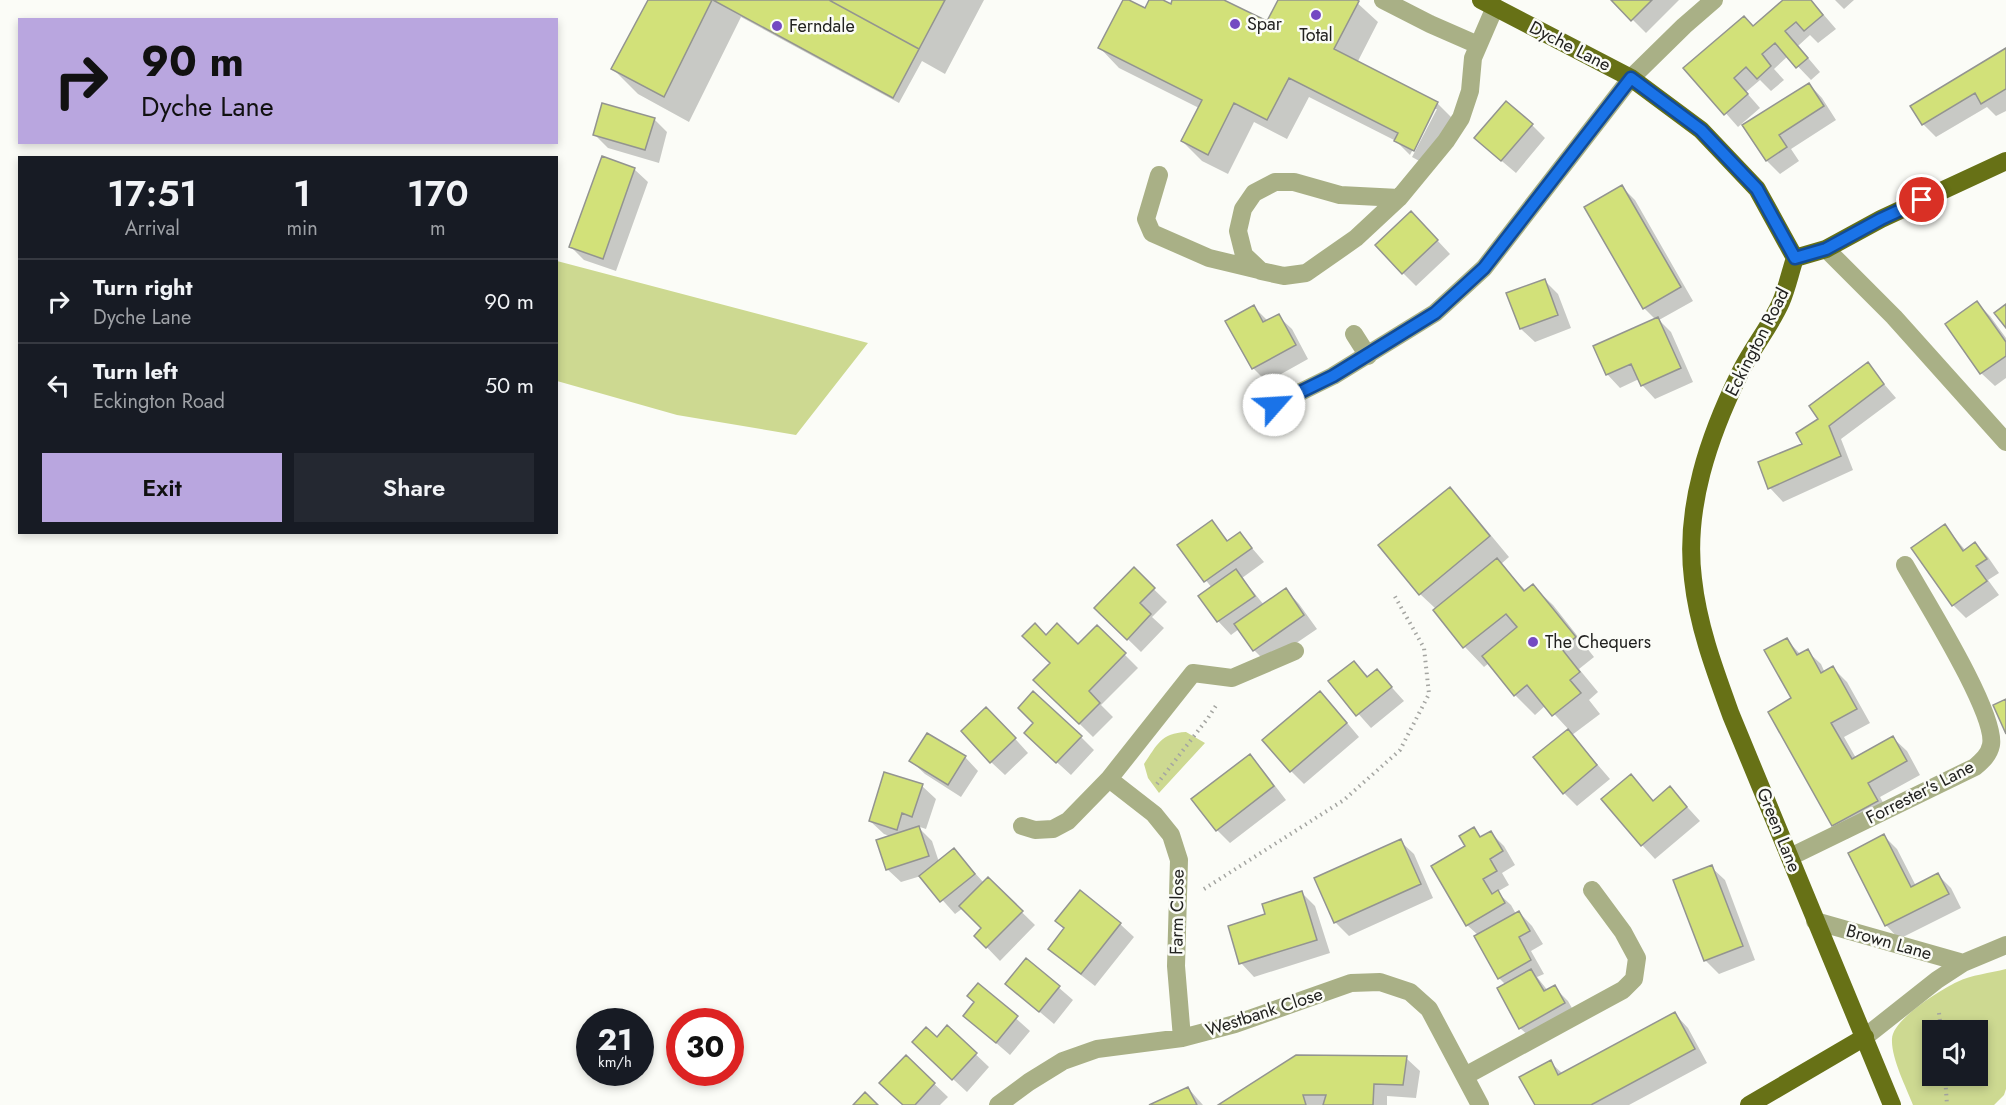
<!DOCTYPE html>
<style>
body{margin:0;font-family:Jost,sans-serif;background:#242831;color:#f1f3f6;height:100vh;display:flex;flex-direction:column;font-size:22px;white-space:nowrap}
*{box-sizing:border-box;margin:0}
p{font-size:20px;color:#9ea1a6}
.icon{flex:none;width:33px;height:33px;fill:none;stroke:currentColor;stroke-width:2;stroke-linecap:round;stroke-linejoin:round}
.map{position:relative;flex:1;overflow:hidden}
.sheet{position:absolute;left:18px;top:156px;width:540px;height:378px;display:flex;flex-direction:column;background:#171b24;border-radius:0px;box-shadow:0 3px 9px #0003}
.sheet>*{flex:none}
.banner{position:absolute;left:18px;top:18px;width:540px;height:126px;border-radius:0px;box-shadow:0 3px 9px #0003;background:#b9a6df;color:#111;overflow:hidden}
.tools{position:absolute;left:1922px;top:1020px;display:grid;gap:12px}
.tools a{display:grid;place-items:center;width:66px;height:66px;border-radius:0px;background:#171b24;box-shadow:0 3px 9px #0003;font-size:30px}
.speed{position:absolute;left:576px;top:1008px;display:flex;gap:12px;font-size:30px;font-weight:700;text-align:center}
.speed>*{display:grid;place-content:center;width:78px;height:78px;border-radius:50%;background:#171b24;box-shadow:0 3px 9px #0003;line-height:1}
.speed small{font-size:15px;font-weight:400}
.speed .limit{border:9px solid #d22;background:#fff;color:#111}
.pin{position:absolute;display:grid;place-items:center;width:51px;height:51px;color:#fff;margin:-26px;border:3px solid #fff;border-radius:50%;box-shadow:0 2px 6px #0007}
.me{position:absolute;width:66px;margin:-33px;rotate:64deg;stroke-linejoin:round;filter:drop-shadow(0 0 4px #0008)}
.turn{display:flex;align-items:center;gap:21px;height:126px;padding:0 24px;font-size:27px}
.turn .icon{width:78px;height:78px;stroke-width:2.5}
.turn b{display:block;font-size:42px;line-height:51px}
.eta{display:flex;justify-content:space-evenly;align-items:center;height:102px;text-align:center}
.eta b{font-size:36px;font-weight:600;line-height:42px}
.action{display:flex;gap:12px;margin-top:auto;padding:12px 24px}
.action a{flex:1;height:69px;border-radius:0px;background:#b9a6df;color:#111;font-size:24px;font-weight:600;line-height:69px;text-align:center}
.action a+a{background:#242831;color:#f1f3f6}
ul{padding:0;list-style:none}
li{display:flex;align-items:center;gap:18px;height:84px;padding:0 24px;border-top:2px solid #363941}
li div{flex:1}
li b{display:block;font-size:22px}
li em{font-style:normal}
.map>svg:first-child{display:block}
</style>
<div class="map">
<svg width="2006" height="1105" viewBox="0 0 2006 1105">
<rect width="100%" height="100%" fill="#fbfcf7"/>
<path fill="#cdd991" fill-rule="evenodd" d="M556,261H557L868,343L796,435L677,415L557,381Z
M1186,732L1205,743L1159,793L1148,778L1144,764C1157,745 1161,733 1186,732Z
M2006,969V1089L2004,1095L1994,1105H1913C1906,1087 1891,1058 1892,1039C1892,1020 1940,990 1957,982C1971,975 1990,973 2006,969ZM1932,1030H1977V1076H1932Z"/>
<path fill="#0003" d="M649,0H984L945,74L922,61L899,103L741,17L689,122L638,94L613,69Z
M1124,0L1145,10L1150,0H1160L1171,6L1174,0H1221L1268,23L1280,0H1354L1378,22L1357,63L1437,103L1457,123L1434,169L1412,157L1437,109H1433L1410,155L1396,141L1309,97L1287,139L1254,122L1228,174L1202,161L1182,141L1199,108L1119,68L1100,48Z
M1613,0H1679L1646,33Z
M1785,0H1811L1836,29L1818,43L1810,35L1798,46L1820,72L1811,80L1788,56L1774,69L1784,80L1771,91L1760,80L1746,92L1760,108L1738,127L1686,68L1753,27Z
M1835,0H1854L1844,9Z
M2006,50V111L1996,116L1987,107L1936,137L1923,124Z
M1809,84L1822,98L1836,120L1791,149L1799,161L1780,174L1767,161L1744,125Z
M654,119L667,132L659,163L608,148L595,135Z
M1532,125L1545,138L1516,173L1490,151Z
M634,169L648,182L616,271L584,260L571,247Z
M1622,187L1635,200L1693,301L1659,320L1671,332L1693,382L1655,399L1642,385L1639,379L1620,388L1607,374L1656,320L1644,308Z
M1424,226L1450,254L1416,286L1403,273Z
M1544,280L1558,294L1571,328L1535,342L1521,329L1508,294Z
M1977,303L1990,316L2006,338V378L1995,386L1981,373Z
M1254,307L1268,321L1278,316L1292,329L1308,359L1267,382L1253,368Z
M1867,364L1896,398L1841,439L1853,470L1783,502L1770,488L1760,463L1804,445L1820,419Z
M1450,489L1469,509L1509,557L1501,564L1526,591L1533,586L1553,605L1594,657L1579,669L1598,692L1589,700L1600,714L1572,735L1610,779L1577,806L1564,793L1536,757L1569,730L1546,705L1535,715L1515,695L1489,663L1484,667L1465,647L1436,609L1420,594Z
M1212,522L1229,542L1240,534L1264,562L1242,578L1264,605L1286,590L1299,604L1317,629L1267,663L1254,650L1239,629L1231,635L1218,621L1212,588L1179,546Z
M1945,526L1966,551L1975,544L1988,557L1999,573L1988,580L1999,595L1966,618L1953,605Z
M1134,570L1167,602L1152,617L1164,628L1141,652L1096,608Z
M1097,627L1138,668L1101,705L1113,717L1093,737L1035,680L1052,663L1046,637L1078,646Z
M1787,640L1801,655L1807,651L1821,664L1825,673L1833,668L1847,682L1870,723L1844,737L1856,758L1893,738L1907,751L1920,775L1880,797L1890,815L1847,839L1833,825L1770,712L1793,699Z
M1354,663L1369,677L1377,671L1404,701L1371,728L1330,682Z
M1333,706L1359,737L1304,784L1291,771Z
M1000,722L1028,753L1005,775L991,762Z
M1081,737L1094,750L1071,775L1039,746Z
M1250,756L1263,770L1286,800L1230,843L1217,830Z
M965,757L978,771L961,797L925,774L911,761Z
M1631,776L1654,801L1670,788L1700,821L1655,859L1642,845Z
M922,786L936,799L926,829L917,826L932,841L939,862L954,850L984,883L988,879L1035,925L1000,961L976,936L983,928L963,908L955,914L921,876L901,882L887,869L892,837L884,834L870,821Z
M1474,829L1482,838L1491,833L1504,846L1515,865L1502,873L1509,885L1497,892L1511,905L1516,914L1519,912L1532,926L1543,944L1531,951L1544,974L1537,977L1548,991L1554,987L1568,1001L1577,1017L1534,1041L1520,1028L1506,985L1499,978L1478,935L1467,925V847Z
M1884,836L1897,849L1916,886L1938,875L1951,888L1961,908L1899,939L1886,925Z
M1400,841L1414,854L1433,898L1349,936L1336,923L1316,879Z
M1711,867L1725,880L1755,960L1719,974L1705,960Z
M1080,892L1120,924L1134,937L1095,986L1064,962L1051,949L1066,929Z
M1302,893L1315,906L1330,953L1254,977L1241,963L1267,915Z
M1027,960L1073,1000L1054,1024L1007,984Z
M978,985L1030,1031L1010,1055L965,1016L975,1003Z
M1675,1014L1688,1028L1707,1063L1629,1105H1536L1550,1062L1563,1074Z
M947,1027L989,1067L967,1092L927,1055L937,1039Z
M906,1057L948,1097L940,1105H904Z
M1406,1058L1420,1071L1416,1098L1387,1096V1105H1220Z
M1188,1088L1203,1105H1153Z"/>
<path fill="#d2e179" stroke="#939490" stroke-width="1.5" d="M648,0H712L664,97L611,69Z
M713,0H829L919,49L893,98Z
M829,0H945L919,49Z
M1123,0H1129L1145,8L1149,0H1163L1171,4L1172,0H1224L1267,21L1278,0H1357L1359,1L1334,49L1438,102L1414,151L1394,141L1398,133L1289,78L1267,120L1234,103L1208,155L1181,141L1202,100L1098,48Z
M1611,0H1652L1631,21Z
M1783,0H1811L1823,15L1804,31L1796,22L1785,31L1808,58L1796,68L1775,43L1762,54L1771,66L1757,79L1746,67L1734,78L1748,94L1724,115L1683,68L1744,16L1753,26Z
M2006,48V89L1981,104L1975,93L1922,125L1910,106Z
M1809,83L1824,106L1779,135L1787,147L1766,161L1742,125Z
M1506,101L1533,124L1501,161L1474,138Z
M602,103L655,118L645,150L593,135Z
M602,156L635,168L603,259L569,247Z
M1622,185L1681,287L1643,309L1584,207Z
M1411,211L1438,240L1402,274L1375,245Z
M1545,279L1558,315L1520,329L1506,293Z
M1977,301L2006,342V356L1980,374L1945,324Z
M2006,304V328L1994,313Z
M1254,305L1263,322L1279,314L1296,345L1252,369L1225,321Z
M1658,317L1681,368L1641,386L1631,364L1606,375L1593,346Z
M1868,362L1884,384L1829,426L1841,456L1768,489L1758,462L1802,444L1796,433L1818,419L1809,406Z
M1450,487L1490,536L1419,595L1378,545Z
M1212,520L1227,541L1240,532L1252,548L1204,582L1177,545Z
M1945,524L1963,551L1975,542L1987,559L1976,566L1987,581L1952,606L1911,548Z
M1497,558L1524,591L1533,584L1576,637L1561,648L1580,672L1570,680L1581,693L1552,716L1527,685L1514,696L1482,656L1517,627L1506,614L1463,648L1433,610Z
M1134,567L1155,588L1140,603L1151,614L1127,640L1094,608Z
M1236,569L1255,596L1217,622L1198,596Z
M1286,588L1304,615L1253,651L1234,624Z
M1035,623L1046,635L1057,623L1078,644L1097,625L1126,653L1089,691L1100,703L1079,724L1033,680L1050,663L1022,636Z
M1787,638L1797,655L1808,649L1821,673L1833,666L1857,709L1831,723L1852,759L1893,736L1907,761L1868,783L1878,801L1832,826L1768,712L1791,698L1764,650Z
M1354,661L1367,677L1377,669L1392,687L1356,716L1328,681Z
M1033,691L1082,736L1056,763L1024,733L1033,723L1018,708Z
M1320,691L1347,723L1290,772L1262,740Z
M2006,699V734L1993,705Z
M986,707L1016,738L990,763L961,731Z
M1568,729L1597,765L1563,794L1533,757Z
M927,733L966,756L948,785L909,761Z
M1250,754L1274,786L1216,831L1191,799Z
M884,772L923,784L912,817L902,813L897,830L869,821Z
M1631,774L1653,801L1670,786L1687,807L1641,846L1601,799Z
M919,826L929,856L886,870L876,840Z
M1474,827L1480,837L1491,831L1503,851L1490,859L1497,871L1483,879L1492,894L1498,890L1505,903L1466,926L1431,866L1465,846L1459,836Z
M1884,834L1911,887L1938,873L1949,894L1885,926L1848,853Z
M1401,839L1421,884L1334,923L1314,878Z
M954,848L975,874L940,902L919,876Z
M1712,865L1743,946L1704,961L1673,880Z
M988,877L1023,911L986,948L974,936L981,928L959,906Z
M1080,890L1121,923L1081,974L1048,949L1064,928L1055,921Z
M1302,891L1317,940L1239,964L1228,926L1265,914L1262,904Z
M1519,911L1530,931L1519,937L1531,960L1498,979L1474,936Z
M1026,958L1060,986L1039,1012L1005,984Z
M1531,969L1544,991L1555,985L1565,1003L1519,1029L1497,988Z
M978,983L1018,1016L996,1043L963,1016L974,1002L967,996Z
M1675,1012L1695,1049L1591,1105H1535L1519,1077L1551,1060L1558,1075Z
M947,1025L977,1053L952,1080L912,1042L926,1027L937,1037Z
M906,1055L935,1083L915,1105H903L879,1083Z
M1296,1055L1407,1056L1403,1085L1374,1084L1373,1105H1323L1326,1095H1303L1306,1105H1218Z
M1188,1087L1197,1105H1149Z
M865,1092L878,1105H853Z"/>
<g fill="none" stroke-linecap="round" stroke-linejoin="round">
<path stroke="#a4a5a1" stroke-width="4" stroke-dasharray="1.5 4.5" stroke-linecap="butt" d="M1157,784L1208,718L1217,704
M1204,889L1344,800L1400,750L1429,694L1424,648L1393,593
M1939,1013L1941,1030
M1945,1076L1947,1105"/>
<path stroke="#a9b086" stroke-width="18" d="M1383,0L1430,24L1478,45
M1159,175L1146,219L1152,233L1209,258L1259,270
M1399,198L1340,195L1294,182H1275L1254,193L1243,209L1238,231L1244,255L1261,271L1284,276L1306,273L1356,238L1399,198L1446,141L1461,118L1470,91L1473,58L1495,7
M1826,249L1894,317L2006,442
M1354,334L1368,356
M1274,405L1333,376L1435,313L1484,268L1631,78L1684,26L1714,0
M1109,779L1154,814L1171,835L1179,860L1176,966L1182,1038
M1022,826L1035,830L1053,829L1068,821L1109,779L1193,673L1232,678L1295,651
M1790,857L1975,767C1982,761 1989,755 1991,745C1997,714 1923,597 1905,565
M1815,921L1963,963
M1865,1037L1937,980L1963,963L2006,945
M1465,1076L1623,990L1634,979L1637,958L1623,932L1592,890
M998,1105L1029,1082L1063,1061L1097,1049L1182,1038L1235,1024L1351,983L1380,982L1410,992L1429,1009L1480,1105"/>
<path stroke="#677116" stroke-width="18" d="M1481,0L1631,78L1701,130L1757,189L1795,258
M1795,258C1790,273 1787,288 1781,302C1770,327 1752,348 1740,373C1709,436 1684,508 1693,579C1698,626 1715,671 1731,715L1892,1105
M1795,258L1826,249L1881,219L2006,161
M1749,1105L1865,1037"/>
</g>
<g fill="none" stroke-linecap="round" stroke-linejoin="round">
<g stroke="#114b97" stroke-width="15">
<path id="route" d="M1274,405L1333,376L1435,313L1484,268L1631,78L1701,130L1757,189L1795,258L1826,249L1881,219L1922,200"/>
</g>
<use href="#route" stroke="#1a73e8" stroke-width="10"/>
</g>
<g fill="#7449c2" stroke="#fbfcf7" stroke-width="2">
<circle cx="1316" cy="15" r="6"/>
<circle cx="1235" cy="24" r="6"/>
<circle cx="777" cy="26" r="6"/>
<circle cx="1533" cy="642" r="6"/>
</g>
<g text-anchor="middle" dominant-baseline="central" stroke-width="5" stroke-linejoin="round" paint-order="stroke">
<g font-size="18" fill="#222220" stroke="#fbfcf7" text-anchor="start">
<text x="1247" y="24">Spar</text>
<text x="789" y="26">Ferndale</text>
<text x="1316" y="35" text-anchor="middle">Total</text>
<text x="1545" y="642">The Chequers</text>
</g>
<g font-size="18" fill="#222220" stroke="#fbfcf7">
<text transform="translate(1570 46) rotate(27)">Dyche Lane</text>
<text transform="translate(1757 342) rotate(-63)">Eckington Road</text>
<text transform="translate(1920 792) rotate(-27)">Forrester's Lane</text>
<text transform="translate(1779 830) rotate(68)">Green Lane</text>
<text transform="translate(1177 912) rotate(-89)">Farm Close</text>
<text transform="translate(1889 942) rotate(16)">Brown Lane</text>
<text transform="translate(1264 1012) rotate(-18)">Westbank Close</text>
</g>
</g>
</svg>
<div class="tools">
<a><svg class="icon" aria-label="sound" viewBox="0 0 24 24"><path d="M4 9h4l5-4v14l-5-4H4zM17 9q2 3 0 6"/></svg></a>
</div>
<div class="speed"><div>21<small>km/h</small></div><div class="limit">30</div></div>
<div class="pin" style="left:1922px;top:200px;background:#d93025"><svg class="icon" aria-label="arrive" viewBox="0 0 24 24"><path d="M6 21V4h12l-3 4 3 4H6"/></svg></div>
<svg class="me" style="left:1274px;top:405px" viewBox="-20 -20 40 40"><circle r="19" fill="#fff"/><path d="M0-13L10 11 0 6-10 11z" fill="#1a73e8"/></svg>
<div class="banner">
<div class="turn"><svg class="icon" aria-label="right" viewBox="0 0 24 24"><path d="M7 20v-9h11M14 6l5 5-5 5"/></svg><div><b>90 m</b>Dyche Lane</div></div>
</div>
<section class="sheet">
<div class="eta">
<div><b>17:51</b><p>Arrival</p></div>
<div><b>1</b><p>min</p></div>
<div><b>170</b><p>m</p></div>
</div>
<ul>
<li><svg class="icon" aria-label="right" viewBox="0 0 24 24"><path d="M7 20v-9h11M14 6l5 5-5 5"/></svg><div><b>Turn right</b><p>Dyche Lane</p></div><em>90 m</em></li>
<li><svg class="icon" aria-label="left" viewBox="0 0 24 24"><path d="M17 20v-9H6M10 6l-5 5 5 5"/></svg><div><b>Turn left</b><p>Eckington Road</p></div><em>50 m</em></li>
</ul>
<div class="action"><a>Exit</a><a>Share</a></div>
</section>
</div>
